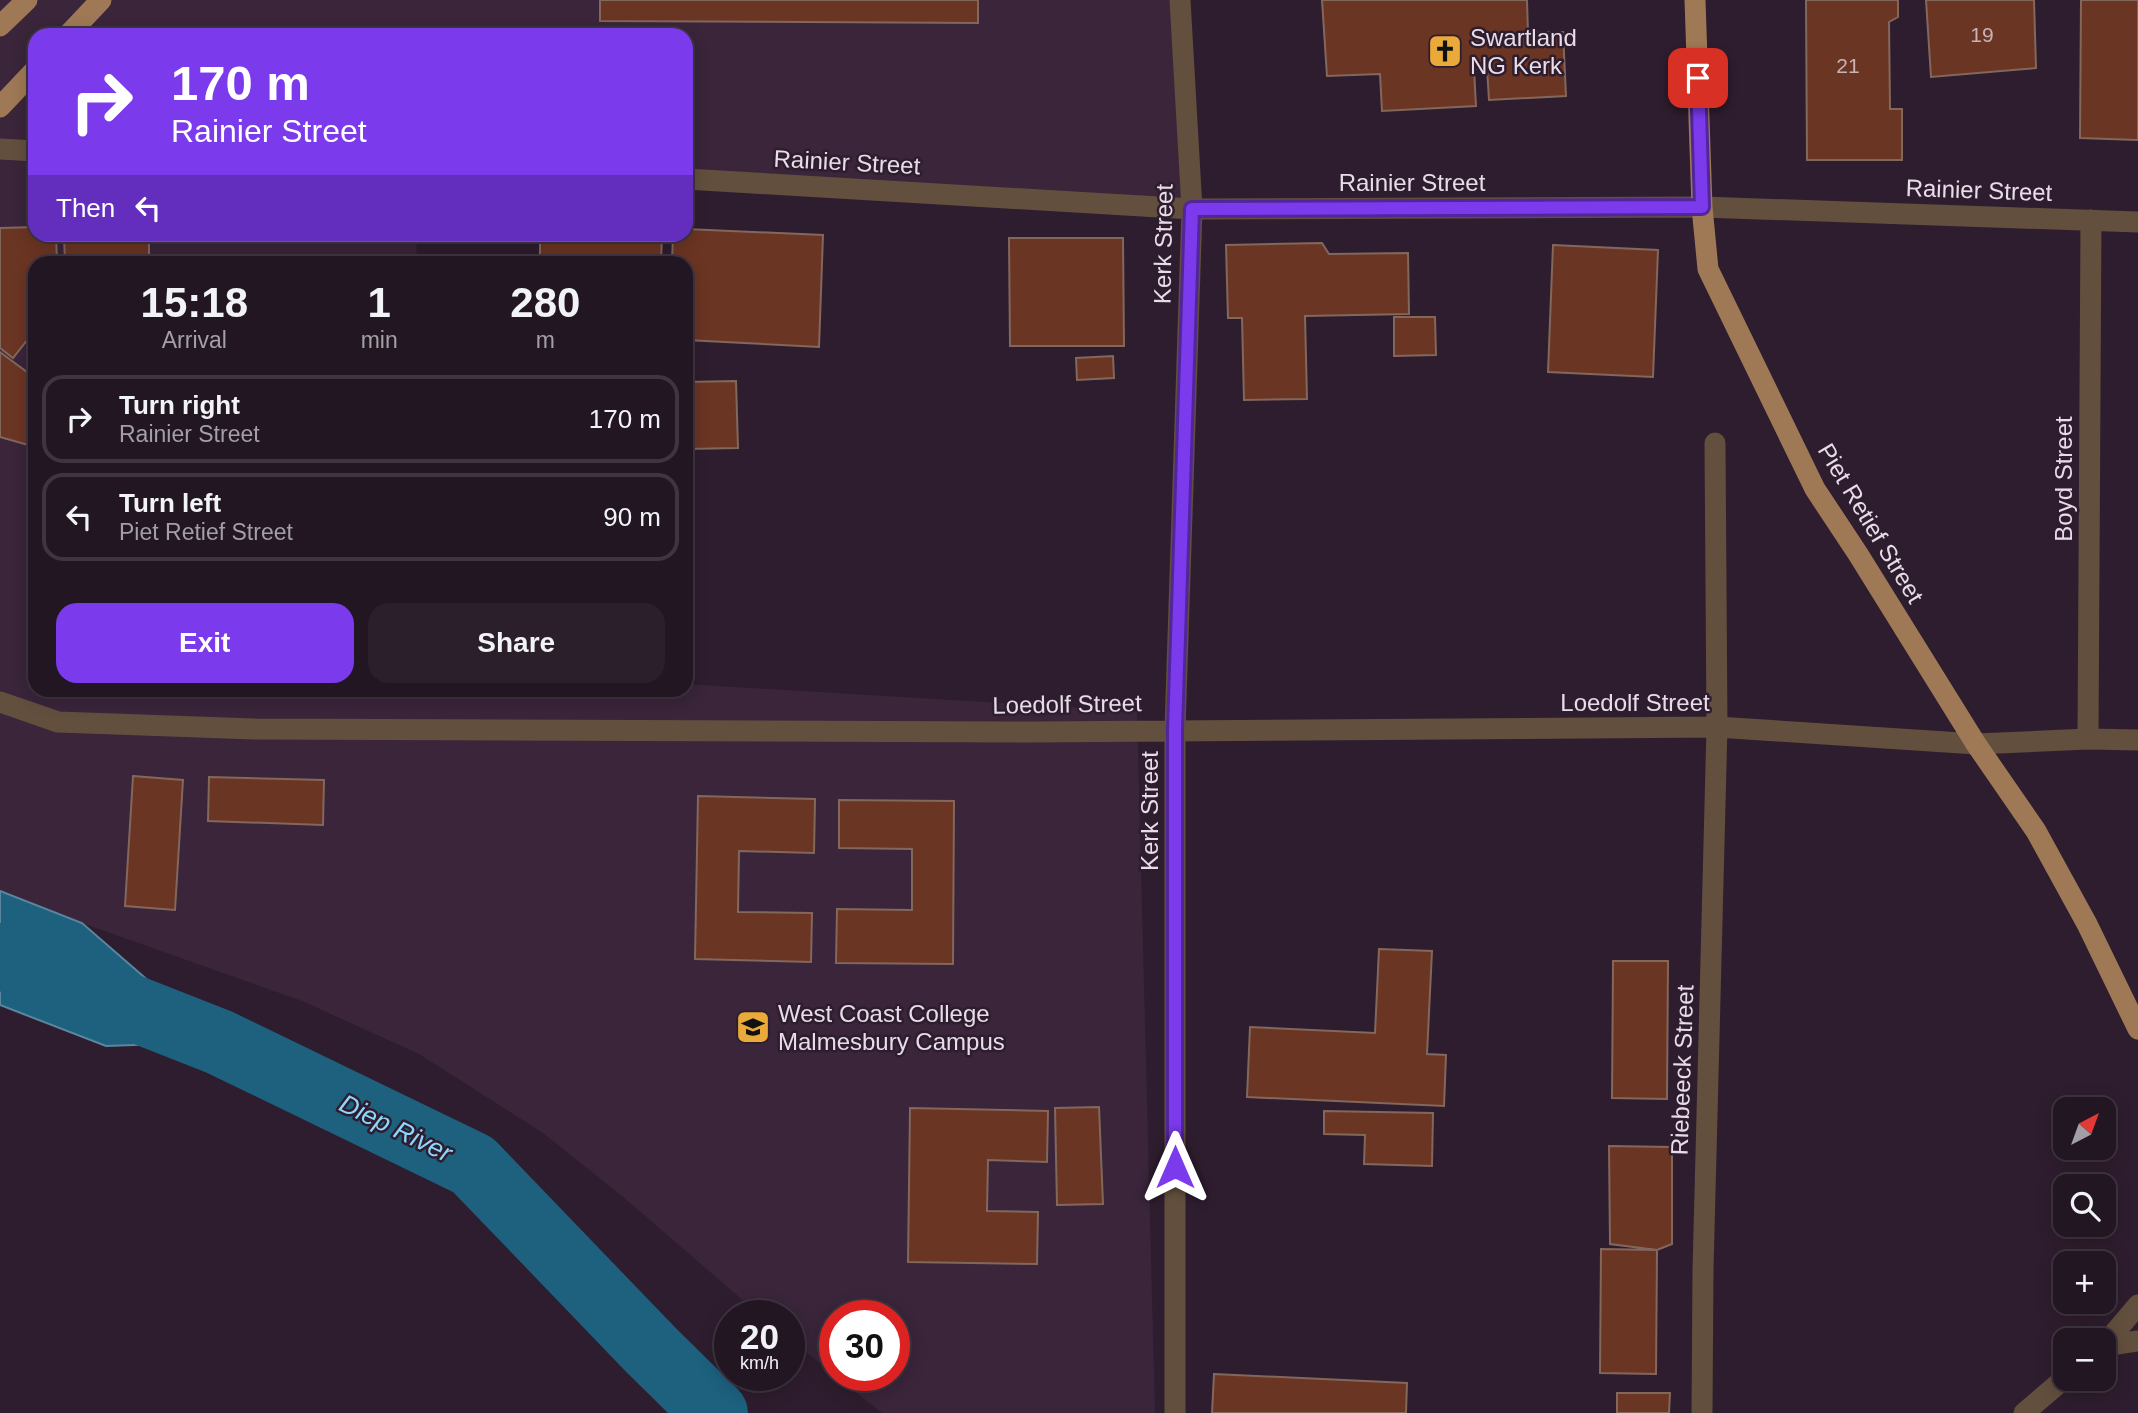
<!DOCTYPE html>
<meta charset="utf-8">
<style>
body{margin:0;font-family:Helvetica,sans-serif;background:#2a1f2a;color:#f1f3f6;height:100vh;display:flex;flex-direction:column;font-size:26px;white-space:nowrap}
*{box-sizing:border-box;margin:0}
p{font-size:23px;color:#a29fa5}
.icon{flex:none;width:38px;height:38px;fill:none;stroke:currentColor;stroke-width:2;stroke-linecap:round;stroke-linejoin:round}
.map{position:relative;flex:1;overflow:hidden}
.side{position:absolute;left:28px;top:256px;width:665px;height:441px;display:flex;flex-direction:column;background:#221622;border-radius:21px;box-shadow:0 4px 18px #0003,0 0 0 2px #3f3540}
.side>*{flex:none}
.top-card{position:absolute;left:28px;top:28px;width:665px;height:214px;border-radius:21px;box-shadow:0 4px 18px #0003,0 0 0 2px #3f3540;background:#7c3aed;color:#fff;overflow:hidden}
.needle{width:46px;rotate:41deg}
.buttons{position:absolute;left:2053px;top:1097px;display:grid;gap:14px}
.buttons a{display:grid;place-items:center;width:63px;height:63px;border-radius:14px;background:#221622;box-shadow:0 4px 18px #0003,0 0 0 2px #3f3540;font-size:35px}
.speed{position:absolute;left:714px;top:1300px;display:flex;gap:14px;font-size:35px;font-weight:700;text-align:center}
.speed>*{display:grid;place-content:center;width:91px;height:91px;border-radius:50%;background:#221622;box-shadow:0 4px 18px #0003,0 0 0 2px #3f3540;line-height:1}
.speed small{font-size:18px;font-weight:400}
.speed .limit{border:10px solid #d22;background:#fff;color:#111}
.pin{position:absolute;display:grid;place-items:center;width:60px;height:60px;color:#fff;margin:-30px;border-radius:14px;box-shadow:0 4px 10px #0006}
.me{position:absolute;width:77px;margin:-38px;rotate:0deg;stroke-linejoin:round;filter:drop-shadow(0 0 5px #0008)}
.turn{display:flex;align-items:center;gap:24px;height:147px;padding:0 28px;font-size:32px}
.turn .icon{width:91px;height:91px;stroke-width:2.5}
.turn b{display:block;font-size:49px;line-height:60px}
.then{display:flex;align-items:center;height:66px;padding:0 28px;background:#0003;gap:14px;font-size:26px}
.eta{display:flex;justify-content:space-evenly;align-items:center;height:119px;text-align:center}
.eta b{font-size:42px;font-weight:700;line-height:49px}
.button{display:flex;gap:14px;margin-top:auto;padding:14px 28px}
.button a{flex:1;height:80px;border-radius:21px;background:#7c3aed;color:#fff;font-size:28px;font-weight:700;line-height:80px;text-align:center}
.button a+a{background:#2a1f2a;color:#f1f3f6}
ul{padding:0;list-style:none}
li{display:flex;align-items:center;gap:21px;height:88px;margin:0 14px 10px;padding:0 14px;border:4px solid #3f3540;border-radius:21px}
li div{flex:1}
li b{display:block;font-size:26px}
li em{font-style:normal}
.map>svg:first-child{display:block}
</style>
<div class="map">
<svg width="2138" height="1413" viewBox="0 0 2138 1413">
<rect width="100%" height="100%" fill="#2e1d2e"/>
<path fill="#3a253a" d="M0,0H1180L1192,209L686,179V35H35V234L417,235L416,262H35V690H686V684L1137,711L1155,1413H882L835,1376H894V1316H835V1375L789,1339V1316H761L622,1196L543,1133L419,1054L302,1001L82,923L0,891Z"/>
<path fill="#1d617f" stroke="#5a869e" stroke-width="2" d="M0,891L82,923L219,1042L106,1046L0,1005Z"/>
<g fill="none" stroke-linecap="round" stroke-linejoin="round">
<path stroke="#1d617f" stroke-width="66" d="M0,956L219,1042L473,1165L651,1350L715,1413"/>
</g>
<path fill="#6b3523" stroke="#83675d" stroke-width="2" d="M600,0H978V23L600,21Z
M1322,0H1527L1528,33L1563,32L1566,96L1489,100L1487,68L1474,69L1476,106L1382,111L1380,74L1327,76Z
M1806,0H1898V17L1889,22L1890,109H1902V160H1807Z
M1926,0H2034L2036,68L1931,77Z
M2081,0H2138V140L2080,138Z
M35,227V234H56L57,262H35V330L13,358L0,348V228Z
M686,229L823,235L819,347L686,340V262H672L673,234H686Z
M540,234L662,235L661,262H540Z
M149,236V262H65L64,237Z
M1009,238H1123L1124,346H1010Z
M1322,243L1329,254L1408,253L1409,314L1305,316L1307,399L1244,400L1242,318H1228L1226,245Z
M1553,245L1658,250L1653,377L1548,372Z
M1394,317H1435L1436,355L1394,356Z
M0,352L35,378V447L0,437Z
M1113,356L1114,378L1077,380L1076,358Z
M736,381L738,448L686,449V382Z
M133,776L183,780L175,910L125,906Z
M209,777L324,780L323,825L208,821Z
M698,796L815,799L814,853L739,851L738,912L812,913L811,962L695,959Z
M839,800L954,801L953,964L836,963L837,909L912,910V849L839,848Z
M1379,949L1432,951L1427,1054L1446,1055L1444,1106L1247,1097L1250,1027L1375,1033Z
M1613,961H1668L1667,1099L1612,1098Z
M1099,1107L1103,1204L1057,1205L1055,1108Z
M910,1108L1048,1111L1047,1162L988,1160L987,1211L1038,1212L1037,1264L908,1262Z
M1324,1111L1433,1113L1432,1166L1364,1164L1365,1135L1324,1134Z
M1609,1146L1672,1147V1244L1657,1250L1610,1244Z
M1601,1249L1657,1250L1656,1374L1600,1373Z
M1214,1374L1407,1383L1406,1413H1212Z
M1617,1393H1670L1669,1413H1617Z"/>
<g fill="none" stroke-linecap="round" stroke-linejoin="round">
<path stroke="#624f3e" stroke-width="21" d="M0,149L35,151
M686,179L1192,209L1702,207L2138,222
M0,702L58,722L254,729L1033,732L1717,727L1976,744L2088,739L2138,740
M2088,739L2091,220
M2104,1345L2138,1305
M2104,1346L2138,1341
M1175,1413V729L1192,209L1180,0
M1702,1413L1703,1270L1717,727L1715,443
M2024,1413L2065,1378"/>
<path stroke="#9f7955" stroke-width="21" d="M1695,0L1702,207L1708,269L1815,489L1858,554L1976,744L2036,831L2087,924L2138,1029
M0,26L27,0
M68,35L101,0
M0,107L35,70"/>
</g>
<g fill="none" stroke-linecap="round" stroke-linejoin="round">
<g stroke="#51269a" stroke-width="18">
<path id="route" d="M1175,1167V729L1192,209L1702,207L1698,78"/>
</g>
<use href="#route" stroke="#7c3aed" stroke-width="12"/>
</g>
<defs>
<g id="church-square" transform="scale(1.75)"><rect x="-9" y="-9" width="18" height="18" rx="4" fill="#eaaa39" stroke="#2e1d2e"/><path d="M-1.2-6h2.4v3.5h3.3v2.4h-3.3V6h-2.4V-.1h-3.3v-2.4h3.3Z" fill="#111"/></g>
<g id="university-square" transform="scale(1.75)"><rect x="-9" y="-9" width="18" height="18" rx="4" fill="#eaaa39" stroke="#2e1d2e"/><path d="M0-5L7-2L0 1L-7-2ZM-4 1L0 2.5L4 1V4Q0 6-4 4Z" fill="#111"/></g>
</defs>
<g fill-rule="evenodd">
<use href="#church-square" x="1445" y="51"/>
<use href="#university-square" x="753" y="1027"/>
</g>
<g text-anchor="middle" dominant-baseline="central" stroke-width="5" stroke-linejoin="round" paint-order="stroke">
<g font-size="21" fill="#c8b2b6">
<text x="1982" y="34">19</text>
<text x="1848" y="65">21</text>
</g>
<g font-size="24" fill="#e7dce7" stroke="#2e1d2e" text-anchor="start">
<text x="1470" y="37">Swartland<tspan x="1470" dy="28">NG Kerk</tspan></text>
<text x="778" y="1013">West Coast College<tspan x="778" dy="28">Malmesbury Campus</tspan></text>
</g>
<g font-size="24" fill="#e7dce7" stroke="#2e1d2e">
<text transform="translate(847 162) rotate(3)">Rainier Street</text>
<text x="1412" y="182">Rainier Street</text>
<text transform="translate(1979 190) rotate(2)">Rainier Street</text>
<text transform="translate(1163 244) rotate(-89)">Kerk Street</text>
<text transform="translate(2063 479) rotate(-90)">Boyd Street</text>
<text transform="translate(1871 523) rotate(59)">Piet Retief Street</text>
<text x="1635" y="702">Loedolf Street</text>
<text transform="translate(1067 704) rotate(-1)">Loedolf Street</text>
<text transform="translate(1149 811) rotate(-90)">Kerk Street</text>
<text transform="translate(1682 1070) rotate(-88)">Riebeeck Street</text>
</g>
<g font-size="26" font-style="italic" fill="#8ed7fc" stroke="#2e1d2e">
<text transform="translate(396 1128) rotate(26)">Diep River</text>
</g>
</g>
</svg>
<div class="buttons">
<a><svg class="needle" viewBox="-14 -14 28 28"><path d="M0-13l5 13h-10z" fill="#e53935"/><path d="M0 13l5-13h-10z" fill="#a29fa5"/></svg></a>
<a><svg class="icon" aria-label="search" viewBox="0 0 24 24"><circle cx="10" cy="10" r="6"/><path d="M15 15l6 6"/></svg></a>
<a>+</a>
<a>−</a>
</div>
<div class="speed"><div>20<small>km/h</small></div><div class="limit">30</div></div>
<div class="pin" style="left:1698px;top:78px;background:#d93025"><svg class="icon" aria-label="arrive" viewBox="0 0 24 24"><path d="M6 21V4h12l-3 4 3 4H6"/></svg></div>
<svg class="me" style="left:1175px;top:1167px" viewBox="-20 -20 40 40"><path d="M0-17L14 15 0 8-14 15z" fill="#7c3aed" stroke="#fff" stroke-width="4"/></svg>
<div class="top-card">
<div class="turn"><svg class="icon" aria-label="right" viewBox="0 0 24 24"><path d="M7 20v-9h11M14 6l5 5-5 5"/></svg><div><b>170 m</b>Rainier Street</div></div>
<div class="then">Then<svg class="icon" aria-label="left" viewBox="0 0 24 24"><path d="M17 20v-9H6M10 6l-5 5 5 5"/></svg></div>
</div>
<section class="side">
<div class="eta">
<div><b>15:18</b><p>Arrival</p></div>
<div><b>1</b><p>min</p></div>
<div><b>280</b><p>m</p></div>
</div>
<ul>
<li><svg class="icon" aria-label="right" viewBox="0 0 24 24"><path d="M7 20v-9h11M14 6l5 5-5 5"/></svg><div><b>Turn right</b><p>Rainier Street</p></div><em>170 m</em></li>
<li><svg class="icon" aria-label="left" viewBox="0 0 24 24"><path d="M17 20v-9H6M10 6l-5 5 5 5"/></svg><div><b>Turn left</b><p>Piet Retief Street</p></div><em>90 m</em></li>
</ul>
<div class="button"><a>Exit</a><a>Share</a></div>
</section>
</div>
